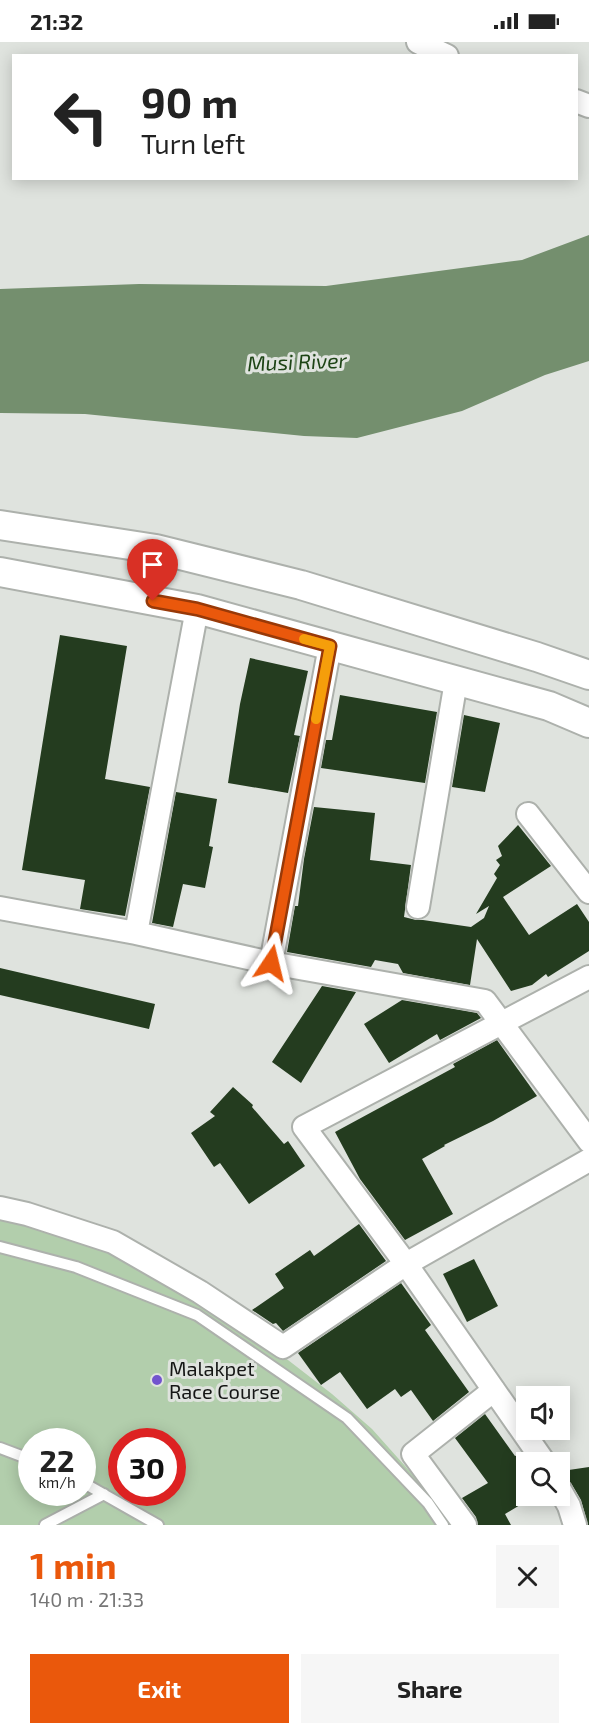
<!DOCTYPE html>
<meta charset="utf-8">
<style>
body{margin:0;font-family:"Exo 2",sans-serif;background:#f6f6f6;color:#222;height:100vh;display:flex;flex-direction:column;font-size:22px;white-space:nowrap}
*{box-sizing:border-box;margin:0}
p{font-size:20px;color:#767676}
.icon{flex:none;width:33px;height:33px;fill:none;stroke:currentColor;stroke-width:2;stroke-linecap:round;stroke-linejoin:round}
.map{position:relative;height:1483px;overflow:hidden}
.details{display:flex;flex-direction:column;background:#fff;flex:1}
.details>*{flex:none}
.banner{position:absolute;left:12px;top:12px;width:566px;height:126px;border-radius:0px;box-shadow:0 3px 15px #0003;background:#fff;color:#222;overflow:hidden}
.tools{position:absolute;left:516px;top:1344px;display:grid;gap:12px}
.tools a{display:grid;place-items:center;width:54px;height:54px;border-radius:0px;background:#fff;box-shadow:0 3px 15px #0003;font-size:30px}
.speed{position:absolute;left:18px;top:1386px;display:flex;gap:12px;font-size:30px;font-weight:700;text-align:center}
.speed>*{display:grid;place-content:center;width:78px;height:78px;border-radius:50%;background:#fff;box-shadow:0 3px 15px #0003;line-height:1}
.speed small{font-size:15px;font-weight:400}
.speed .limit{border:9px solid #d22;background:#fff;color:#111}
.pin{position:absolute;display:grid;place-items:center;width:51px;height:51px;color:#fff;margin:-62px -26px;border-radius:50% 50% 50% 0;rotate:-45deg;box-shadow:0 0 6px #0007}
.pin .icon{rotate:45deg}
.me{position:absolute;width:66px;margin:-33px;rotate:10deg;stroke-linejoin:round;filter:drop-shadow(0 0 4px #0008)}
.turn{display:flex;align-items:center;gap:21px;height:126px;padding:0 30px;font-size:27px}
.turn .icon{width:78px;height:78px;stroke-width:2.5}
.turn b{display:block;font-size:42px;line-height:51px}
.round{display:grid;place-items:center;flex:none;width:63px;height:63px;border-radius:0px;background:#f6f6f6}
.head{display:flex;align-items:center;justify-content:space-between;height:102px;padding:0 30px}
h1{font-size:36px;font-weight:700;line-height:45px;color:#ea580c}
.action{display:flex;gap:12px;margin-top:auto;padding:12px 30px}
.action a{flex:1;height:69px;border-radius:0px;background:#ea580c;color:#fff;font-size:24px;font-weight:700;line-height:69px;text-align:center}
.action a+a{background:#f6f6f6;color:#222}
.status{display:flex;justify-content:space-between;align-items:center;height:42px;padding:0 30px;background:#fff;direction:ltr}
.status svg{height:16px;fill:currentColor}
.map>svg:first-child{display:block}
</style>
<div class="status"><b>21:32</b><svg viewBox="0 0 49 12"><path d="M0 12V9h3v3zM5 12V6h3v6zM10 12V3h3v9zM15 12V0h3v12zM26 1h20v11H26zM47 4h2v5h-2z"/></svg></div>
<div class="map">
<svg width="589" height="1483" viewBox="0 0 589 1483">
<rect width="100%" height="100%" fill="#dfe3de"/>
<path fill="#b2ceac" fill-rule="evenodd" d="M0,1178L42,1188L128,1217L244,1284L332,1352L372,1387L414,1434L453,1483H0ZM32,1400H82V1450H32ZM122,1400H172V1450H122Z"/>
<path fill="#748f6e" d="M589,193V319L545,333L462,369L357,396L304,394L85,372L0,371V247L139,242L326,244L522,218Z"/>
<path fill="#243c1f" d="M60,593L127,604L105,737L150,745L125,874L80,867L85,838L22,828Z
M250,616L308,629L294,693L300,694L288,751L228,741L240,662Z
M340,653L437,670L425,741L321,726L326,698H332Z
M464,673L500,681L485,750L452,745Z
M176,750L217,757L209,804L213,805L205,846L183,842L173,885L152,881Z
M314,765L375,771L370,818L411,823L404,875L416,878H423L471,885L484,876L489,864L476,872L497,836L494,832L500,823L496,818L502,814L498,804L518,783L551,824L503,855L529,893L577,862L589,880V909L548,935L546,932L532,943L511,949L477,897L470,943L403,931L398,922L375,918L371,925L287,910L295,864H298L304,817Z
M0,926L155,962L149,987L0,953Z
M322,944L356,950L301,1041L272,1020Z
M402,958L477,971L481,976L440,998L437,992L389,1021L364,982Z
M497,998L537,1054L493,1079L444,1103L445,1104L422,1117L453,1172L405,1198L360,1137L335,1090L455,1025L453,1022Z
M233,1045L253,1063L252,1065L284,1102L288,1099L305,1124L249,1162L220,1121L214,1125L191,1091L215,1074L210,1070Z
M359,1182L386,1219L283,1289L276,1281L273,1282L252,1268L284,1246L275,1232L310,1208L314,1214Z
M474,1217L498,1264L467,1280L443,1232Z
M401,1241L431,1283L425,1288L469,1350L433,1379L411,1348L401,1355L395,1347L367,1367L340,1330L321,1343L298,1311Z
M485,1372L515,1414L518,1413L526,1428V1454H535L505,1472L511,1483H478L476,1475L462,1456L488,1441L455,1396Z
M589,1425V1483H588L581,1458L571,1441L563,1435L562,1429Z"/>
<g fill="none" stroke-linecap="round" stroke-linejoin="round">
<g stroke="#adb1ac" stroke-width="14">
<path id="service" d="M0,1205L76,1225L197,1273L347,1376L428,1461L443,1483
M0,1406L32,1418
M82,1440L158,1483
M45,1483L104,1452"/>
</g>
<g stroke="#adb1ac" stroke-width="26">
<path id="minor" d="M418,0L447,14
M576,59L589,64
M528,772L589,850
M418,865L456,639
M0,866L136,891L271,921L485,959L589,1099
M136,891L197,567
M271,921L330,604
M0,1166L27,1172L113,1200L200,1250L283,1305L406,1222L589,1118
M544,1420L406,1222L304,1085L589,935
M560,1448L569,1464L575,1483
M465,1483L413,1412L494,1348"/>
</g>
<g stroke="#adb1ac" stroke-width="32">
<path id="tertiary" d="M0,483L156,507L301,543L537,615L589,633
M0,530L197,567L549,664L589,681"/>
</g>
<use href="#service" stroke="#fff" stroke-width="10"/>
<use href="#minor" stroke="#fff" stroke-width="22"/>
<use href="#tertiary" stroke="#fff" stroke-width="28"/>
</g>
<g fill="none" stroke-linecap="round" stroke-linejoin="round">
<g stroke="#983908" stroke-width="15">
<path id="route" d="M153,559L197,567L330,604L271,921"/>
</g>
<use href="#route" stroke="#ea580c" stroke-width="10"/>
<path stroke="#f59e0b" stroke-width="10" d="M304,597L330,604L316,677"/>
</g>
<circle fill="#7254ce" stroke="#dfe3de" stroke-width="2" cx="157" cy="1338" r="6"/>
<g text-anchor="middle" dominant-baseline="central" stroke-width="6" stroke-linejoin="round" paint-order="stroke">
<g font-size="20" fill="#151615" stroke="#dfe3de" text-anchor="start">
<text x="169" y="1326">Malakpet<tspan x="169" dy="23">Race Course</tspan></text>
</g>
<g font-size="21" font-style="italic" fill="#1d4415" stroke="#dfe3de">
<text transform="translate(297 319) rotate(-2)">Musi River</text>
</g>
</g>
</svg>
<div class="tools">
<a><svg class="icon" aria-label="sound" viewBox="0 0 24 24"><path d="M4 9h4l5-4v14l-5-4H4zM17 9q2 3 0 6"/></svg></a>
<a><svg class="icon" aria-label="search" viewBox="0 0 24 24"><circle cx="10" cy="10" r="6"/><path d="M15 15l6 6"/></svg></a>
</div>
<div class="speed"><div>22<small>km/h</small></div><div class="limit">30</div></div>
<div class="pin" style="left:153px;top:559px;background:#d93025"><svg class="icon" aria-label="arrive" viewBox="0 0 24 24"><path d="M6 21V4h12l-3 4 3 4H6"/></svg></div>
<svg class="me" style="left:271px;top:921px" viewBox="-20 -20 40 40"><path d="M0-17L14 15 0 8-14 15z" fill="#ea580c" stroke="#fff" stroke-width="4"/></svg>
<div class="banner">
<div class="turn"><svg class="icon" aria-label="left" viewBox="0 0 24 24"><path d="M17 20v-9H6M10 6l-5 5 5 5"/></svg><div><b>90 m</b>Turn left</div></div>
</div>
</div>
<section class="details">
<div class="head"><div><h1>1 min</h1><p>140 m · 21:33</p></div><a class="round"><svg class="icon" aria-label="close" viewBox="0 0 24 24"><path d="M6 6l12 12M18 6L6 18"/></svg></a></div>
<div class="action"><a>Exit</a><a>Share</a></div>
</section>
